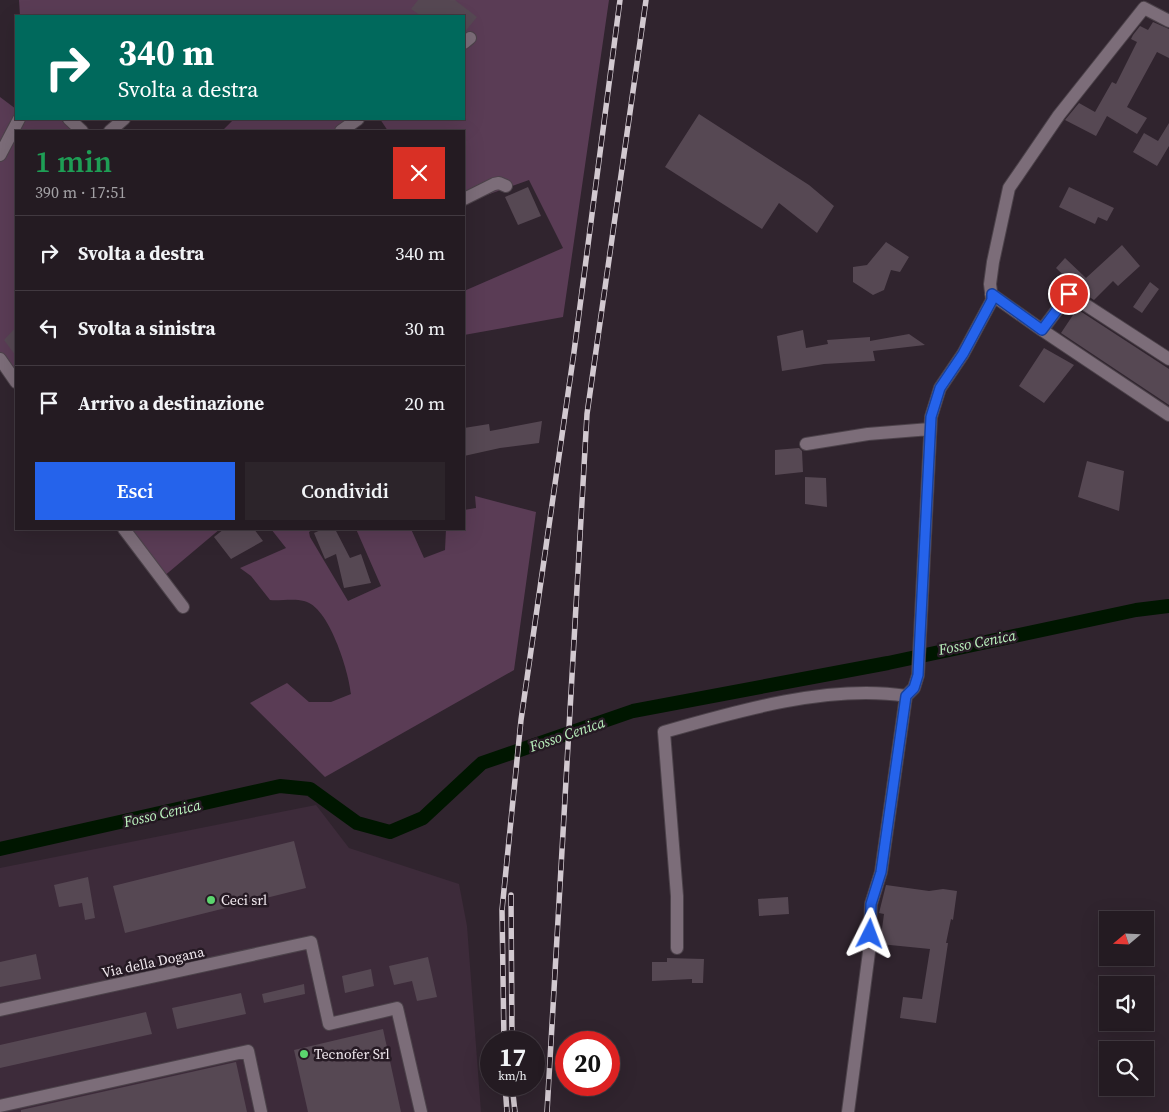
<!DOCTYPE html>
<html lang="it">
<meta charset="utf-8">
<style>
body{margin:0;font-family:"Source Serif 4",serif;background:#2c242a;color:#f1f3f6;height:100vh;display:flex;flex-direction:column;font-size:19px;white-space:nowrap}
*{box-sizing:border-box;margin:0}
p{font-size:16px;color:#a3a1a5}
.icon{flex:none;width:28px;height:28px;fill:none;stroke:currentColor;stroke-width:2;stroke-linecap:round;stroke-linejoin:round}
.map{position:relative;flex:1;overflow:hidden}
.sheet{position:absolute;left:15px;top:130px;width:450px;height:400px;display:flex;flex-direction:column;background:#241b22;border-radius:0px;box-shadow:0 5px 20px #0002,0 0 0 1px #413940}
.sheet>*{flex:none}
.top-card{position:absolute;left:15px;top:15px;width:450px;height:105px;border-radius:0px;box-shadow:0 5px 20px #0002,0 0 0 1px #413940;background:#00695c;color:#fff;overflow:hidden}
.needle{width:32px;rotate:251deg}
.fabs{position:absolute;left:1099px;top:911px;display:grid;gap:10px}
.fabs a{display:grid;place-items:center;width:55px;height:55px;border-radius:0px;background:#241b22;box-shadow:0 5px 20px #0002,0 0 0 1px #413940;font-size:25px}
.speed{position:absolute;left:480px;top:1031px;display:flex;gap:10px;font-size:25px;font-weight:700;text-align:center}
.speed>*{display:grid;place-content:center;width:65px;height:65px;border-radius:50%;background:#241b22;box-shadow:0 5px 20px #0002,0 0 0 1px #413940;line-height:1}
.speed small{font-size:12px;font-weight:400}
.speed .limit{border:8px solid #d22;background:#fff;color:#111}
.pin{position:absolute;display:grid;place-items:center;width:42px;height:42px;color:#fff;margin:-21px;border:2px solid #fff;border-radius:50%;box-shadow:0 1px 5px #0007}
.me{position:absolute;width:55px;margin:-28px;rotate:3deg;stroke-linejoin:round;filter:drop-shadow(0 0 4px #0008)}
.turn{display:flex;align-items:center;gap:18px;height:105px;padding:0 20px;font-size:22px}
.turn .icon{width:65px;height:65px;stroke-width:2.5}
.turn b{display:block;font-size:35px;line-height:42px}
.round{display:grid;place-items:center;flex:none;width:52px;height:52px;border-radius:0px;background:#2c242a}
.summary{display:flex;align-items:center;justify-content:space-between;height:85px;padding:0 20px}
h1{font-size:30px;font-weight:600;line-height:38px;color:#1e9e55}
.action{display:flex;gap:10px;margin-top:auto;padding:10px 20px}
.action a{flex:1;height:58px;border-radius:0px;background:#2563eb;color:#fff;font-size:20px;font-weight:600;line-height:58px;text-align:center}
.action a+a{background:#2c242a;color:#f1f3f6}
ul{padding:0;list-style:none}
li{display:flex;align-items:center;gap:15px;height:75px;padding:0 20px;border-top:1px solid #413940}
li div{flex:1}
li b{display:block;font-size:19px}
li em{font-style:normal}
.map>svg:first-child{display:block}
</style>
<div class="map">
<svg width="1169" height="1112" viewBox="0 0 1169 1112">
<rect width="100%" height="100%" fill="#30242e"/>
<path fill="#3d2b3a" d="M316,805L349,848L459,884L467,926L481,1112H0V868Z"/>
<path fill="#5a3c55" d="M19,0H609L563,317L464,335V291L563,248L529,180L464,203V131H388L380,119H464V16H20Z
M0,97L16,109V119H60L73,131H16V375L0,353Z
M234,119H351L334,131H222Z
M475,496L536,512L514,670L325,777L250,703L287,683L309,702H331L351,694C349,672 329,606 304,601C294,598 280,601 270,600L251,576L240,568L286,548L271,529H314L309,532L310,537L348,601L381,586L356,529H411L424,558L445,550L446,529H464V510L476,508Z
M128,529H220L163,577Z"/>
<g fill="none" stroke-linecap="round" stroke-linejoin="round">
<path stroke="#001600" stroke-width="14" d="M0,849L280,786L310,789L357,823L390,832L423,818L482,763L633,711L888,663L1136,610L1169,606"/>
</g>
<path fill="#564853" d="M418,0H455L477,17L464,33V16H421L411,9Z
M1153,22L1169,29V58L1157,52L1127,107L1147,118L1137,134L1107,116L1096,136L1065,120L1079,103L1095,112L1112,82L1116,84L1137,42L1131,39L1133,35L1140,26L1148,30Z
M699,114L809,185L834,206L817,233L779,203L762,229L665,167Z
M1169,123V146L1157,166L1133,152L1144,133L1158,141Z
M528,187L541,216L518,225L505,197Z
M1069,187L1114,208L1107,221L1098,217L1095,224L1059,207Z
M886,242L909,257L900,272L891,270L884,290L873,295L853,282V267L867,265Z
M1122,245L1140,266L1118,286L1113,281L1094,300L1080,291L1056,268L1065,258L1086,278Z
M1150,282L1159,289L1142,313L1133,307Z
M1077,309L1169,369V405L1061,333Z
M16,327V356L4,340Z
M803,330L806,348L828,344L827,340L870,337V341L909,334L925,345L873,351L875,361L824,364L782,371L777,336Z
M1044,348L1074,365L1044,403L1019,386Z
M542,421L539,443L500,448L464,456V428L489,424L490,431Z
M799,448L802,451L803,472L775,475V450Z
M1087,461L1124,471L1119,511L1078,497Z
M805,477L826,478L827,507L805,504Z
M224,529H254L263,541L231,559L214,537Z
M323,529H335L350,558L361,554L371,583L344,588L336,554L325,559L314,533Z
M294,841L306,888L125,933L113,886Z
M88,877L95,918L85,920L82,903L59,907L54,885Z
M886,885L929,891L943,889L957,891L953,920L951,919L946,943H948L936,1023L900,1018L903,997L922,999L930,949L880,944L884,914L879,913Z
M788,897L789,914L759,916L758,899Z
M36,954L41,979L0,987V962Z
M428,957L437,997L417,1001L412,981L394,985L389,966Z
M667,958L704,959L703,983H692V979L652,981V962H667Z
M371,969L374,986L345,993L342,976Z
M304,984L305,994L264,1003L262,994Z
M241,993L246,1014L177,1029L172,1008Z
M146,1012L152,1034L0,1068V1045Z
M383,1029L401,1112H308L294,1050Z
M236,1062L247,1112H21V1110Z"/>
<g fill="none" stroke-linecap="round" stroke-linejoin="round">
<g stroke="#4c424a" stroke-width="14">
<path id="minor" d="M464,43L470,38
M69,119L82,131
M110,131L124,119
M341,131L358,119
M0,155L19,119
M464,199L494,184L499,183L506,186
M991,294L1042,330L1069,294L1169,359
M1042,330L1169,415
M0,359L16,382
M806,444L868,434L930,429
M124,529L183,607
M677,948V896L664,732C737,711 830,684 906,696L914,688L918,675L931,417L940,388L963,354L992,300L990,284L993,262L1009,188L1059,115L1144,8L1169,21
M0,1010L311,942L329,1024L397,1008L421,1112
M0,1106L248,1051L261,1112
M848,1112L869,952L871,904L881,872L906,696"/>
</g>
<use href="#minor" stroke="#7c6d79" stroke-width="12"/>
<g stroke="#d2c9d0" stroke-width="5.5">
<path id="rail" d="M511,895L512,1042
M504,1042L502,910L521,720L574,352L620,0
M505,1085L507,1112
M512,1085L515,1112
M547,1112L587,414L646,0"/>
</g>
<use href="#rail" stroke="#261a24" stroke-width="4" stroke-dasharray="11" stroke-linecap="butt"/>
</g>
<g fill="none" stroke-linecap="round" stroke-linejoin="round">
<g stroke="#184099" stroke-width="12">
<path id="route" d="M870,934L871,904L881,872L906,696L914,688L918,675L931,417L940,388L963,354L992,300V294L1042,330L1069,294"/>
</g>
<use href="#route" stroke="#2563eb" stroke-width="9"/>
</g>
<g fill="#5bd56e" stroke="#261a24" stroke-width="2">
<circle cx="211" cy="900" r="5"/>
<circle cx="304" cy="1054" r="5"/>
</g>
<g text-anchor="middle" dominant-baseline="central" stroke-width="5" stroke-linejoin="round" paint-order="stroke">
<g font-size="14" fill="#f1e9ef" stroke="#261a24" text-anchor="start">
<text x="221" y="900">Ceci srl</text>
<text x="314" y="1054">Tecnofer Srl</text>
</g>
<g font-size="14" fill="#f1e9ef" stroke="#261a24">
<text transform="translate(153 962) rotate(-12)">Via della Dogana</text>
</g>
<g font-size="15" font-style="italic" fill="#bbf3be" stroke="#261a24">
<text transform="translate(977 642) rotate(-11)">Fosso Cenica</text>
<text transform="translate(567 734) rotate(-19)">Fosso Cenica</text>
<text transform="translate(162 813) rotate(-13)">Fosso Cenica</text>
</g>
</g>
</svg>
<div class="fabs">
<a><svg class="needle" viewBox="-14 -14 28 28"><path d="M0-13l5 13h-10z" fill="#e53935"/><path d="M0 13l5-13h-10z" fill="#a3a1a5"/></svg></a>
<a><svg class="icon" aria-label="sound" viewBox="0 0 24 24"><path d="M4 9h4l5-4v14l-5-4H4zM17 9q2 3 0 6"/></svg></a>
<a><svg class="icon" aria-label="search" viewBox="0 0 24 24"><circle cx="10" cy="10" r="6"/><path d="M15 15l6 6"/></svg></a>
</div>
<div class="speed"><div>17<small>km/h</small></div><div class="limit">20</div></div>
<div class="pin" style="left:1069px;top:294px;background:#d93025"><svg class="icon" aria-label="arrive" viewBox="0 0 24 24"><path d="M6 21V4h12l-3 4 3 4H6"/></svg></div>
<svg class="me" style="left:870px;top:934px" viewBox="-20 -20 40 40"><path d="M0-17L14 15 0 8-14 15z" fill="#2563eb" stroke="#fff" stroke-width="4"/></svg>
<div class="top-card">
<div class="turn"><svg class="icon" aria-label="right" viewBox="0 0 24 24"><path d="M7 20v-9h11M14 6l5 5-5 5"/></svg><div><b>340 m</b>Svolta a destra</div></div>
</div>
<section class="sheet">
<div class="summary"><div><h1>1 min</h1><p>390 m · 17:51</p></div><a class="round" style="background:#d93025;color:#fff"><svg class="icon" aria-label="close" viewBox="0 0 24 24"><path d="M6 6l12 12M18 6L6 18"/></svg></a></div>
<ul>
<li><svg class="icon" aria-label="right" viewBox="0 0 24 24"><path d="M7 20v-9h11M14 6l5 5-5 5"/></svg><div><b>Svolta a destra</b></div><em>340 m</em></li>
<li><svg class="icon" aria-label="left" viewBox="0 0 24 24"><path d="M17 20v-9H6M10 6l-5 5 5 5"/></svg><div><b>Svolta a sinistra</b></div><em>30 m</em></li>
<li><svg class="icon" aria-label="arrive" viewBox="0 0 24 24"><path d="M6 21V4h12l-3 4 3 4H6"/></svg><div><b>Arrivo a destinazione</b></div><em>20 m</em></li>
</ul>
<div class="action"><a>Esci</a><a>Condividi</a></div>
</section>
</div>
